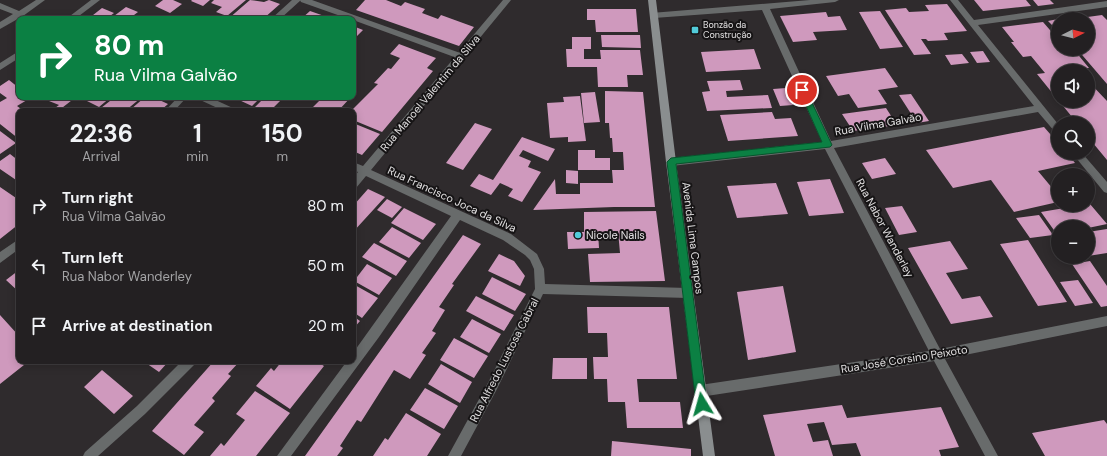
<!DOCTYPE html>
<meta charset="utf-8">
<style>
body{margin:0;font-family:"DM Sans",sans-serif;background:#2b282a;color:#f1f3f6;height:100vh;display:flex;flex-direction:column;font-size:15px;white-space:nowrap}
*{box-sizing:border-box;margin:0}
p{font-size:13px;color:#a3a3a5}
.icon{flex:none;width:22px;height:22px;fill:none;stroke:currentColor;stroke-width:2;stroke-linecap:round;stroke-linejoin:round}
.map{position:relative;flex:1;overflow:hidden}
.sheet{position:absolute;left:16px;top:108px;width:340px;height:256px;display:flex;flex-direction:column;background:#232022;border-radius:8px;box-shadow:0 2px 10px #0003,0 0 0 1px #403e40}
.sheet>*{flex:none}
.top-card{position:absolute;left:16px;top:16px;width:340px;height:84px;border-radius:8px;box-shadow:0 2px 10px #0003,0 0 0 1px #403e40;background:#0b8043;color:#fff;overflow:hidden}
.needle{width:26px;rotate:84deg}
.buttons{position:absolute;left:1051px;top:12px;display:grid;gap:8px}
.buttons a{display:grid;place-items:center;width:44px;height:44px;border-radius:50%;background:#232022;box-shadow:0 2px 10px #0003,0 0 0 1px #403e40;font-size:20px}
.pin{position:absolute;display:grid;place-items:center;width:34px;height:34px;color:#fff;margin:-17px;border:2px solid #fff;border-radius:50%;box-shadow:0 1px 4px #0007}
.me{position:absolute;width:44px;margin:-22px;rotate:352deg;stroke-linejoin:round;filter:drop-shadow(0 0 3px #0008)}
.turn{display:flex;align-items:center;gap:14px;height:84px;padding:0 12px;font-size:18px}
.turn .icon{width:52px;height:52px;stroke-width:2.5}
.turn b{display:block;font-size:28px;line-height:34px}
.eta{display:flex;justify-content:space-evenly;align-items:center;height:68px;text-align:center}
.eta b{font-size:24px;font-weight:700;line-height:28px}
ul{padding:0;list-style:none}
li{display:flex;align-items:center;gap:12px;height:60px;padding:0 12px}
li div{flex:1}
li b{display:block;font-size:15px}
li em{font-style:normal}
.map>svg:first-child{display:block}
</style>
<div class="map">
<svg width="1107" height="456" viewBox="0 0 1107 456">
<rect width="100%" height="100%" fill="#2f2b2d"/>
<path fill="#cf99bd" d="M163,0H173L182,4L170,13L155,6Z
M192,0H210L203,6L191,1Z
M214,0H246L227,16L216,12L222,7L211,3Z
M250,0L264,2L269,0L280,4L263,19H228Z
M365,0H386L401,6L405,2L425,9L422,13L438,19L441,15L474,27L459,46L356,10Z
M974,0H1026L1031,6L983,11Z
M1033,0H1050L1054,4L1038,6Z
M947,4L967,31L944,33L948,40L928,41L926,39H921L931,54L914,55L885,10L906,8L909,12L929,11L925,5Z
M126,7L138,12L134,15L144,19H110Z
M102,8L114,13L106,19H88Z
M587,9H636L638,32H596L595,20H587Z
M310,11L333,19H301Z
M880,11L903,47L880,49L859,12Z
M826,12L828,17L840,16L847,30L813,32L817,40L793,42L780,16Z
M1102,15L1107,20V84L1077,49H1088V19H1073Z
M1058,19V31L1048,21Z
M1043,22L1056,37H1052L1058,44V49H1063L1065,52L1075,51L1089,68L1078,69L1080,71H1058V100L1037,74L1045,73L1031,56L1023,57L1011,42H1014L1002,27Z
M353,26L363,30L353,40Z
M601,35H640L641,48L602,47Z
M572,37H591V49H584V59H601L600,50H640L643,75H627L628,87H598L597,67H567L566,49H572Z
M399,44L436,58L427,68L433,71L382,132L353,120V111H351L378,84L374,83L388,68L391,69L400,58L390,54Z
M754,49L761,69L706,72L701,52Z
M983,51L990,62L977,63L970,52Z
M962,54L969,63L951,65L945,55Z
M885,68L898,87L878,90L887,104L858,108L849,94L838,96L826,76Z
M9,80L19,88V97H32L17,106L24,111H19V139L0,124V102L7,98L0,93V86Z
M740,80L743,90L726,91L727,97L768,95L772,108L707,111L702,92L710,91L707,81Z
M1088,81L1107,101V160L1088,137V123H1077L1059,101H1088Z
M786,88L793,105L780,106L773,89Z
M605,91L643,92L655,207H614L533,210L555,179L556,194H580V183H613L612,170H624L623,152H613L612,138H610L609,123H605Z
M595,92L600,122L584,123L581,93Z
M911,94L929,121L917,123L899,95Z
M580,96L586,141L568,142V137L550,138L547,103L564,102L563,97Z
M54,97H76L58,111H51L59,105L49,101Z
M79,97H111L99,107Z
M115,97H142L125,111H106L101,108Z
M145,97H153L168,104L160,111L130,110Z
M243,97H261L252,106L239,100Z
M265,97H284L270,111H265L255,107Z
M323,97H351L338,111H309Z
M886,108L897,125L853,131L842,114Z
M772,112L775,119L791,118L798,136L728,141L720,115Z
M353,123L380,134L362,155L353,151Z
M475,123L492,129L463,170L446,163Z
M1044,127L1058,143V153H1067L1075,163L1038,171L1058,195V202L1014,212L991,180L953,188L926,150Z
M0,131L16,143L0,154Z
M522,137L555,149L548,161L523,150L519,156L531,161L528,167L541,172L522,202L508,196L513,189L500,183L491,195L470,186L479,174L493,180Z
M578,150H595V158H610V170H578Z
M10,154L19,161V182L0,169V161Z
M885,158L896,174L872,179L862,163Z
M566,170L578,171V184L566,183Z
M830,179L844,213L809,216L797,182Z
M776,183L788,214L737,218L727,186Z
M0,187L19,200V224L0,239Z
M368,189L385,197L353,232V206Z
M387,199L402,207L392,218L377,210Z
M1088,204H1090L1107,224L1088,228L1058,227V233H1056L1041,212Z
M902,206L917,232L899,235L885,208Z
M404,208L436,224L423,240L391,223Z
M656,211L665,281L590,282L588,254L620,253L618,231L598,232L599,248L568,249L567,232H584V212Z
M1039,215L1053,235L1030,238L1016,218Z
M392,227L421,243L409,258L379,242Z
M1107,229V253L1088,256V232Z
M463,235L481,244L452,284L454,285L439,307L445,310L432,331L436,333L422,353L426,355L410,379L394,370L361,422L357,420L340,446L343,448L337,456H305Z
M1028,240L1067,302L1038,306L1000,244Z
M950,241L968,269L946,273L962,299L980,296L993,317L951,324L908,248Z
M374,243L407,261L396,276L362,257Z
M499,254L514,261L525,276L520,286L488,271Z
M1090,261L1107,286V306L1101,307L1072,264Z
M367,264L392,278L379,295L354,281Z
M19,270V292L6,280Z
M492,277L526,294L515,311L482,294Z
M1078,280L1093,303L1075,306L1060,282Z
M353,284L378,298L362,318L353,312Z
M783,286L796,352L748,360L737,292Z
M476,296L514,315L504,331L466,311Z
M587,307H669L677,379H637L639,402H680L683,428H627L625,402H608L607,379H594L593,357H608L607,333H588Z
M0,315L19,336V361H29L0,384Z
M353,316L360,321L353,329Z
M472,319L501,334L489,353L460,337Z
M454,338L488,356L474,378L440,360Z
M553,358H587V379H552Z
M143,361H169L159,372Z
M214,361H240L228,374L231,376L212,398L215,401L194,425L204,432L184,455L152,431Z
M282,361H316L324,366L290,409L256,386L271,368L274,371Z
M441,364L472,382L460,403L428,384Z
M102,370L133,396L114,414L84,387Z
M425,388L458,406L444,429L410,410Z
M255,391L290,413L256,456H210L221,443L224,446L245,420L236,414Z
M842,405L847,418L941,407L959,447L939,450L941,456H861L856,443L832,445L824,422L807,424L813,442L828,440L833,456H775L763,415Z
M406,413L441,434L427,456H373L385,438L388,440Z
M1104,420L1107,424V456H1045L1032,433Z
M612,441L691,449V456H611Z"/>
<g fill="none" stroke-linecap="round" stroke-linejoin="round">
<path fill="#686b6b" fill-rule="evenodd" d="M300,0H312L463,54L464,56L460,59L457,58L353,20V19H349L301,2Z"/>
<path fill="#686b6b" fill-rule="evenodd" d="M36,0H45L23,16L0,29V22L13,14L0,9V3L19,11Z
M91,0H100L75,19H66Z
M292,0H301L280,19H271Z
M503,0H511L371,170L511,234L537,254L544,269L545,284L688,288L692,290L693,293L692,296L688,298L543,294L497,389L461,456H448L489,381L535,289L534,269L530,260L525,255L503,240L460,220L379,337L291,456H277L347,361H353V353L451,216L366,176L356,188L353,189V178L358,172L353,170V162L363,166Z
M810,0H839L835,2L770,9L831,141L1034,106L950,0H958L974,20L1107,1V7L978,25L1058,124V133L1055,132L1038,112L834,148L940,349L1107,316V326L945,359L998,456H985L934,361L700,397L696,395L694,391L696,387L700,385L929,351L825,149L671,166L666,162L671,158L822,142L762,10L654,18L651,17V13Z
M19,51V58L0,70V63Z
M178,97H187L174,111H165Z
M197,97H209L235,109L236,111H224L198,99Z
M1072,153H1082L1107,182V193L1104,192Z
M19,239V249L0,263V252Z
M182,361H196L194,365L145,414L98,456H83L85,452L137,406Z"/>
<path fill="#8a8e8f" fill-rule="evenodd" d="M648,0H656L676,162L715,456H703L666,162Z"/>
</g>
<path fill="#0b8043" stroke="#07532c" d="M802,87L806,90L832,145L830,147L676,164L707,404L706,408L702,409L698,408L696,404L667,162L671,158L822,142L799,90Z"/>
<g fill="#52cbd9" stroke="#161415" stroke-width="1.5">
<rect x="691" y="26" width="8" height="8" rx="2"/>
<circle cx="578" cy="235" r="4"/>
</g>
<g text-anchor="middle" dominant-baseline="central" stroke-width="4" stroke-linejoin="round" paint-order="stroke">
<g font-size="9" fill="#e2e0e1" stroke="#161415" text-anchor="start">
<text x="703" y="25">Bonzão da<tspan x="703" dy="10">Construção</tspan></text>
</g>
<g font-size="11" fill="#e2e0e1" stroke="#161415">
<text transform="translate(430 93) rotate(-50)">Rua Manoel Valentim da Silva</text>
<text transform="translate(878 124) rotate(-10)">Rua Vilma Galvão</text>
<text transform="translate(452 199) rotate(25)">Rua Francisco Joca da Silva</text>
<text transform="translate(885 228) rotate(62)">Rua Nabor Wanderley</text>
<text transform="translate(693 238) rotate(83)">Avenida Lima Campos</text>
<text transform="translate(904 359) rotate(-9)">Rua José Corsino Peixoto</text>
<text transform="translate(504 360) rotate(-63)">Rua Alfredo Lustosa Cabral</text>
</g>
<g font-size="11" fill="#e2e0e1" stroke="#161415" text-anchor="start">
<text x="586" y="235">Nicole Nails</text>
</g>
</g>
</svg>
<div class="buttons">
<a><svg class="needle" viewBox="-14 -14 28 28"><path d="M0-13l5 13h-10z" fill="#e53935"/><path d="M0 13l5-13h-10z" fill="#a3a3a5"/></svg></a>
<a><svg class="icon" aria-label="sound" viewBox="0 0 24 24"><path d="M4 9h4l5-4v14l-5-4H4zM17 9q2 3 0 6"/></svg></a>
<a><svg class="icon" aria-label="search" viewBox="0 0 24 24"><circle cx="10" cy="10" r="6"/><path d="M15 15l6 6"/></svg></a>
<a>+</a>
<a>−</a>
</div>
<div class="pin" style="left:802px;top:90px;background:#d93025"><svg class="icon" aria-label="arrive" viewBox="0 0 24 24"><path d="M6 21V4h12l-3 4 3 4H6"/></svg></div>
<svg class="me" style="left:702px;top:404px" viewBox="-20 -20 40 40"><path d="M0-17L14 15 0 8-14 15z" fill="#0b8043" stroke="#fff" stroke-width="4"/></svg>
<div class="top-card">
<div class="turn"><svg class="icon" aria-label="right" viewBox="0 0 24 24"><path d="M7 20v-9h11M14 6l5 5-5 5"/></svg><div><b>80 m</b>Rua Vilma Galvão</div></div>
</div>
<section class="sheet">
<div class="eta">
<div><b>22:36</b><p>Arrival</p></div>
<div><b>1</b><p>min</p></div>
<div><b>150</b><p>m</p></div>
</div>
<ul>
<li><svg class="icon" aria-label="right" viewBox="0 0 24 24"><path d="M7 20v-9h11M14 6l5 5-5 5"/></svg><div><b>Turn right</b><p>Rua Vilma Galvão</p></div><em>80 m</em></li>
<li><svg class="icon" aria-label="left" viewBox="0 0 24 24"><path d="M17 20v-9H6M10 6l-5 5 5 5"/></svg><div><b>Turn left</b><p>Rua Nabor Wanderley</p></div><em>50 m</em></li>
<li><svg class="icon" aria-label="arrive" viewBox="0 0 24 24"><path d="M6 21V4h12l-3 4 3 4H6"/></svg><div><b>Arrive at destination</b></div><em>20 m</em></li>
</ul>
</section>
</div>
